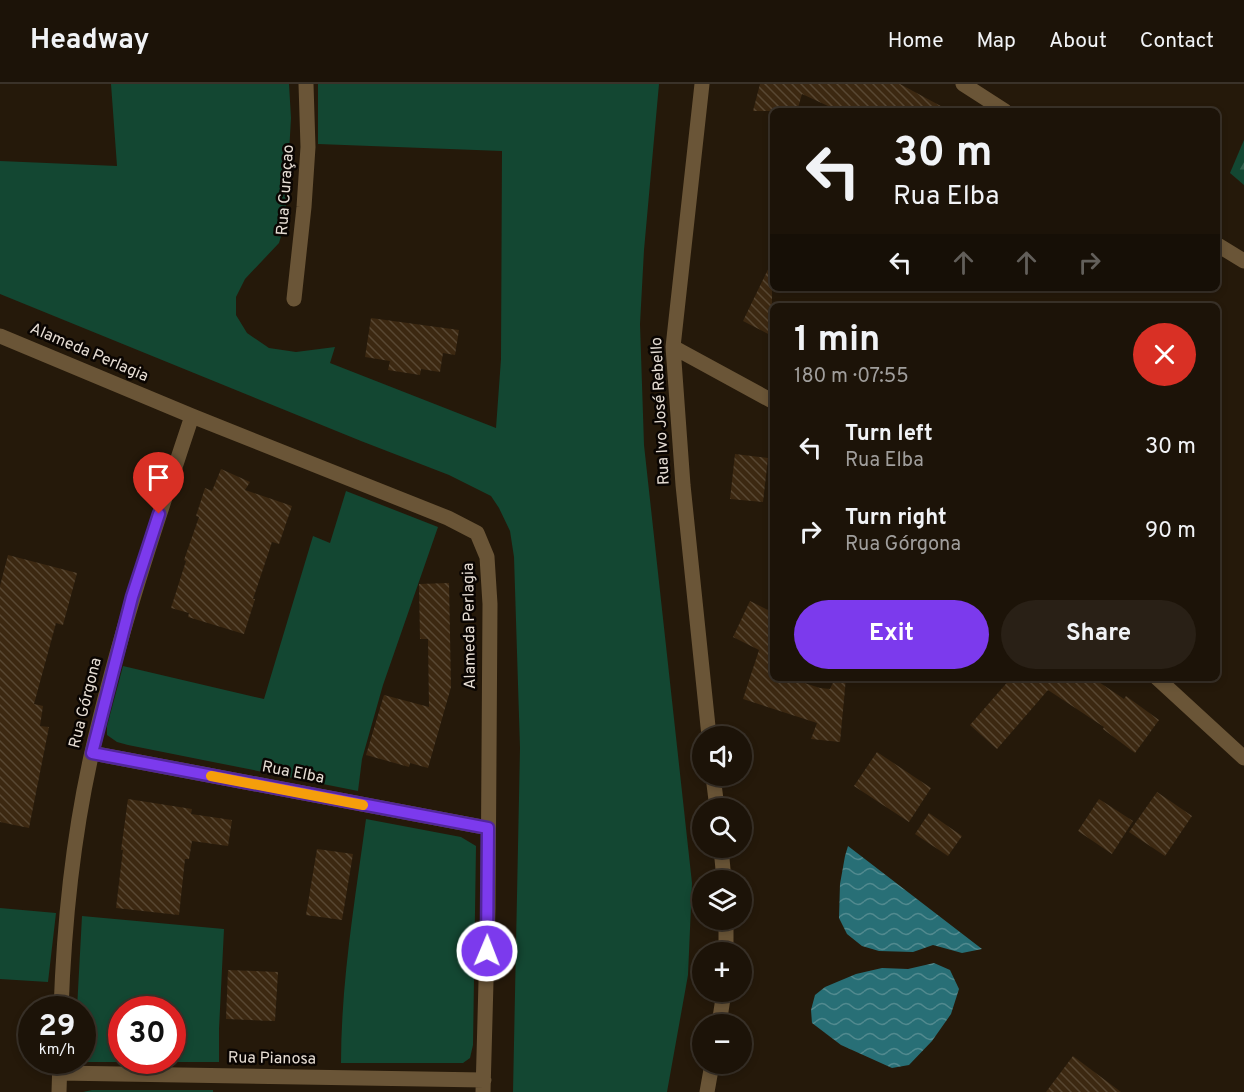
<!DOCTYPE html>
<meta charset="utf-8">
<style>
body{margin:0;font-family:Overpass,sans-serif;background:#292016;color:#f1f3f6;height:100vh;display:flex;flex-direction:column;font-size:22px;white-space:nowrap}
*{box-sizing:border-box;margin:0}
p{font-size:20px;color:#a09e9c}
.icon{flex:none;width:33px;height:33px;fill:none;stroke:currentColor;stroke-width:2;stroke-linecap:round;stroke-linejoin:round}
.map{position:relative;flex:1;overflow:hidden}
.drawer{position:absolute;left:770px;top:219px;width:450px;height:378px;display:flex;flex-direction:column;background:#1c1308;border-radius:9px;box-shadow:0 3px 9px #0003,0 0 0 2px #3a3229}
.drawer>*{flex:none}
.hud{position:absolute;left:770px;top:24px;width:450px;height:183px;border-radius:9px;box-shadow:0 3px 9px #0003,0 0 0 2px #3a3229;background:#1c1308;color:#f1f3f6;overflow:hidden}
.buttons{position:absolute;left:692px;top:642px;display:grid;gap:12px}
.buttons a{display:grid;place-items:center;width:60px;height:60px;border-radius:50%;background:#1c1308;box-shadow:0 3px 9px #0003,0 0 0 2px #3a3229;font-size:30px}
.speed{position:absolute;left:18px;top:912px;display:flex;gap:12px;font-size:30px;font-weight:700;text-align:center}
.speed>*{display:grid;place-content:center;width:78px;height:78px;border-radius:50%;background:#1c1308;box-shadow:0 3px 9px #0003,0 0 0 2px #3a3229;line-height:1}
.speed small{font-size:15px;font-weight:400}
.speed .limit{border:9px solid #d22;background:#fff;color:#111}
.pin{position:absolute;display:grid;place-items:center;width:51px;height:51px;color:#fff;margin:-62px -26px;border-radius:50% 50% 50% 0;rotate:-45deg;box-shadow:0 0 6px #0007}
.pin .icon{rotate:45deg}
.me{position:absolute;width:66px;margin:-33px;rotate:1deg;stroke-linejoin:round;filter:drop-shadow(0 0 4px #0008)}
.turn{display:flex;align-items:center;gap:21px;height:126px;padding:0 24px;font-size:27px}
.turn .icon{width:78px;height:78px;stroke-width:2.5}
.turn b{display:block;font-size:42px;line-height:51px}
.lanes{display:flex;align-items:center;height:57px;padding:0 24px;background:#0003;justify-content:center;gap:30px;direction:ltr}
.lanes .off{opacity:.35}
.round{display:grid;place-items:center;flex:none;width:63px;height:63px;border-radius:32px;background:#292016}
.head{display:flex;align-items:center;justify-content:space-between;height:102px;padding:0 24px}
h1{font-size:36px;font-weight:700;line-height:45px}
.cta{display:flex;gap:12px;margin-top:auto;padding:12px 24px}
.cta a{flex:1;height:69px;border-radius:36px;background:#7c3aed;color:#fff;font-size:24px;font-weight:700;line-height:69px;text-align:center}
.cta a+a{background:#292016;color:#f1f3f6}
ul{padding:0;list-style:none}
li{display:flex;align-items:center;gap:18px;height:84px;padding:0 24px}
li div{flex:1}
li b{display:block;font-size:22px}
li em{font-style:normal}
header{display:flex;align-items:center;gap:36px;box-sizing:border-box;height:84px;padding:0 30px;background:#1c1308;border-bottom:2px solid #3a3229}
header strong{font-size:28px}
nav{display:flex;gap:33px;margin-inline-start:auto;font-size:21px}
.map>svg:first-child{display:block}
</style>
<header>
<strong>Headway</strong>
<nav><a>Home</a><a>Map</a><a>About</a><a>Contact</a></nav>
</header>
<div class="map">
<svg width="1244" height="1008" viewBox="0 0 1244 1008">
<defs>
<pattern id="forest-firs" width="22" height="20" patternUnits="userSpaceOnUse" patternTransform="scale(1.5)"><rect width="22" height="20" fill="#134732"/><path d="M5 1l3.5 6h-7zM16 11l3.5 6h-7z" fill="#35614f"/></pattern>
<pattern id="water-waves" width="16" height="10" patternUnits="userSpaceOnUse" patternTransform="scale(1.5)"><rect width="16" height="10" fill="#286f76"/><path d="M0 5q4-4 8 0t8 0" fill="none" stroke="#528a8f"/></pattern>
<pattern id="building-back-hatch" width="6" height="6" patternUnits="userSpaceOnUse" patternTransform="scale(1.5)"><rect width="6" height="6" fill="#3c2811"/><path d="M-1 5l2 2M0 0l6 6M5-1l2 2" fill="none" stroke="#584733"/></pattern>
</defs>
<rect width="100%" height="100%" fill="#25190a"/>
<path fill="#134732" fill-rule="evenodd" d="M111,0H289L291,34L285,139L279,159L245,195L236,213V231L247,249L269,264L296,268L335,263L330,279L496,344L501,275L502,67L318,60V0H659L644,166L640,240L644,361L692,799L688,891L667,1008H513L520,664L514,473L510,447L499,424L491,412L449,391L361,357L0,210V77L117,82Z
M346,407L438,443L383,601L362,675L358,707L128,661L117,658L107,651V642L123,582L264,615L313,452L330,459Z
M366,735L461,753L476,762L473,961L470,974L463,979H341C341,898 355,816 366,735Z
M0,824L56,829L48,898L0,895Z
M82,832L224,845L219,945V978H87L83,976L82,926L77,925ZM122,926H172V976H122Z
M92,1006H213V1008H83Z"/>
<path fill="url(#forest-firs)" d="M1244,56V101L1230,89Z"/>
<path fill="url(#water-waves)" d="M848,762L982,865L962,869L933,861L913,868L879,867L862,862L847,850L839,834L840,800L845,772Z
M934,879L950,886L959,905L951,930L932,957L909,981L892,984L841,961L812,939L811,926L815,911L825,903L856,890L882,884L908,885Z"/>
<path fill="url(#building-back-hatch)" d="M760,0H900L950,27H839L802,10L797,27H753Z
M772,177V252L743,237Z
M371,234L459,246L455,271L443,269L440,288L421,285L420,291L388,286L390,277L365,273Z
M735,370L768,374L763,418L730,415Z
M221,385L250,398L245,406L292,422L279,460L272,458L253,515H255L244,550L188,533L189,529L171,524L186,477L184,476L199,433L196,432L205,404L212,407Z
M8,471L77,489L63,541L56,539L34,620L43,622L40,642L49,643L29,744L0,738V502Z
M449,499L451,603L428,684L410,679L409,683L366,671L384,611L429,623L428,555H420L419,500Z
M750,517L772,528V594H789L820,604L830,605L835,594H846L840,658L811,655L817,639L743,615L759,566L733,553Z
M1011,594H1093L1124,615L1126,612L1159,636L1135,669L1103,645L1104,643L1048,606L997,665L970,641Z
M877,668L931,704L909,738L854,702Z
M1157,708L1192,732L1165,772L1129,748Z
M128,715L192,725L191,730L232,736L228,762L192,757L189,775H185L179,831L116,824L123,766H121Z
M1099,715L1133,737L1112,770L1078,747Z
M929,729L962,752L948,772L915,750Z
M317,765L353,770L342,836L306,831Z
M228,886L278,888L275,937L226,935Z
M1073,972L1121,1008H1046Z"/>
<g fill="none" stroke-linecap="round" stroke-linejoin="round">
<path stroke="#6a5537" stroke-width="15" d="M702,0L673,263L683,401L709,652
M963,0L1005,27
M1216,160L1244,177
M294,215L304,123L308,63L306,0
M0,252L192,332L448,434L477,449L487,473L490,520L488,824L483,1008
M673,263L772,317
M1157,594L1244,674
M92,669L488,744
M713,692L717,724
M721,764L724,796
M726,836V868
M61,926C64,839 73,752 92,668C118,553 155,443 192,332
M719,940L724,908
M59,989L484,996
M59,1008L60,976
M707,1008L712,980"/>
</g>
<g fill="none" stroke-linecap="round" stroke-linejoin="round">
<g stroke="#51269a" stroke-width="15">
<path id="route" d="M159,430L132,513L92,669L488,744L487,867"/>
</g>
<use href="#route" stroke="#7c3aed" stroke-width="10"/>
<path stroke="#f59e0b" stroke-width="10" d="M211,692L363,721"/>
</g>
<g text-anchor="middle" dominant-baseline="central" stroke-width="5" stroke-linejoin="round" paint-order="stroke">
<g font-size="16" fill="#e6ddd4" stroke="#0a0502">
<text transform="translate(286 106) rotate(-86)">Rua Curaçao</text>
<text transform="translate(89 269) rotate(23)">Alameda Perlagia</text>
<text transform="translate(661 327) rotate(-93)">Rua Ivo José Rebello</text>
<text transform="translate(470 542) rotate(-91)">Alameda Perlagia</text>
<text transform="translate(86 619) rotate(-76)">Rua Górgona</text>
<text transform="translate(293 689) rotate(11)">Rua Elba</text>
<text transform="translate(272 975) rotate(1)">Rua Pianosa</text>
</g>
</g>
</svg>
<div class="buttons">
<a><svg class="icon" aria-label="sound" viewBox="0 0 24 24"><path d="M4 9h4l5-4v14l-5-4H4zM17 9q2 3 0 6"/></svg></a>
<a><svg class="icon" aria-label="search" viewBox="0 0 24 24"><circle cx="10" cy="10" r="6"/><path d="M15 15l6 6"/></svg></a>
<a><svg class="icon" aria-label="layers" viewBox="0 0 24 24"><path d="M12 4l9 5-9 5-9-5zM3 14l9 5 9-5"/></svg></a>
<a>+</a>
<a>−</a>
</div>
<div class="speed"><div>29<small>km/h</small></div><div class="limit">30</div></div>
<div class="pin" style="left:159px;top:430px;background:#d93025"><svg class="icon" aria-label="arrive" viewBox="0 0 24 24"><path d="M6 21V4h12l-3 4 3 4H6"/></svg></div>
<svg class="me" style="left:487px;top:867px" viewBox="-20 -20 40 40"><circle r="17" fill="#7c3aed" stroke="#fff" stroke-width="3"/><path d="M0-11L8 9 0 5-8 9z" fill="#fff"/></svg>
<div class="hud">
<div class="turn"><svg class="icon" aria-label="left" viewBox="0 0 24 24"><path d="M17 20v-9H6M10 6l-5 5 5 5"/></svg><div><b>30 m</b>Rua Elba</div></div>
<div class="lanes"><svg class="icon" aria-label="left" viewBox="0 0 24 24"><path d="M17 20v-9H6M10 6l-5 5 5 5"/></svg><svg class="icon off" aria-label="ahead" viewBox="0 0 24 24"><path d="M12 20V5M6 11l6-6 6 6"/></svg><svg class="icon off" aria-label="ahead" viewBox="0 0 24 24"><path d="M12 20V5M6 11l6-6 6 6"/></svg><svg class="icon off" aria-label="right" viewBox="0 0 24 24"><path d="M7 20v-9h11M14 6l5 5-5 5"/></svg></div>
</div>
<section class="drawer">
<div class="head"><div><h1>1 min</h1><p>180 m · 07:55</p></div><a class="round" style="background:#d93025;color:#fff"><svg class="icon" aria-label="close" viewBox="0 0 24 24"><path d="M6 6l12 12M18 6L6 18"/></svg></a></div>
<ul>
<li><svg class="icon" aria-label="left" viewBox="0 0 24 24"><path d="M17 20v-9H6M10 6l-5 5 5 5"/></svg><div><b>Turn left</b><p>Rua Elba</p></div><em>30 m</em></li>
<li><svg class="icon" aria-label="right" viewBox="0 0 24 24"><path d="M7 20v-9h11M14 6l5 5-5 5"/></svg><div><b>Turn right</b><p>Rua Górgona</p></div><em>90 m</em></li>
</ul>
<div class="cta"><a>Exit</a><a>Share</a></div>
</section>
</div>
